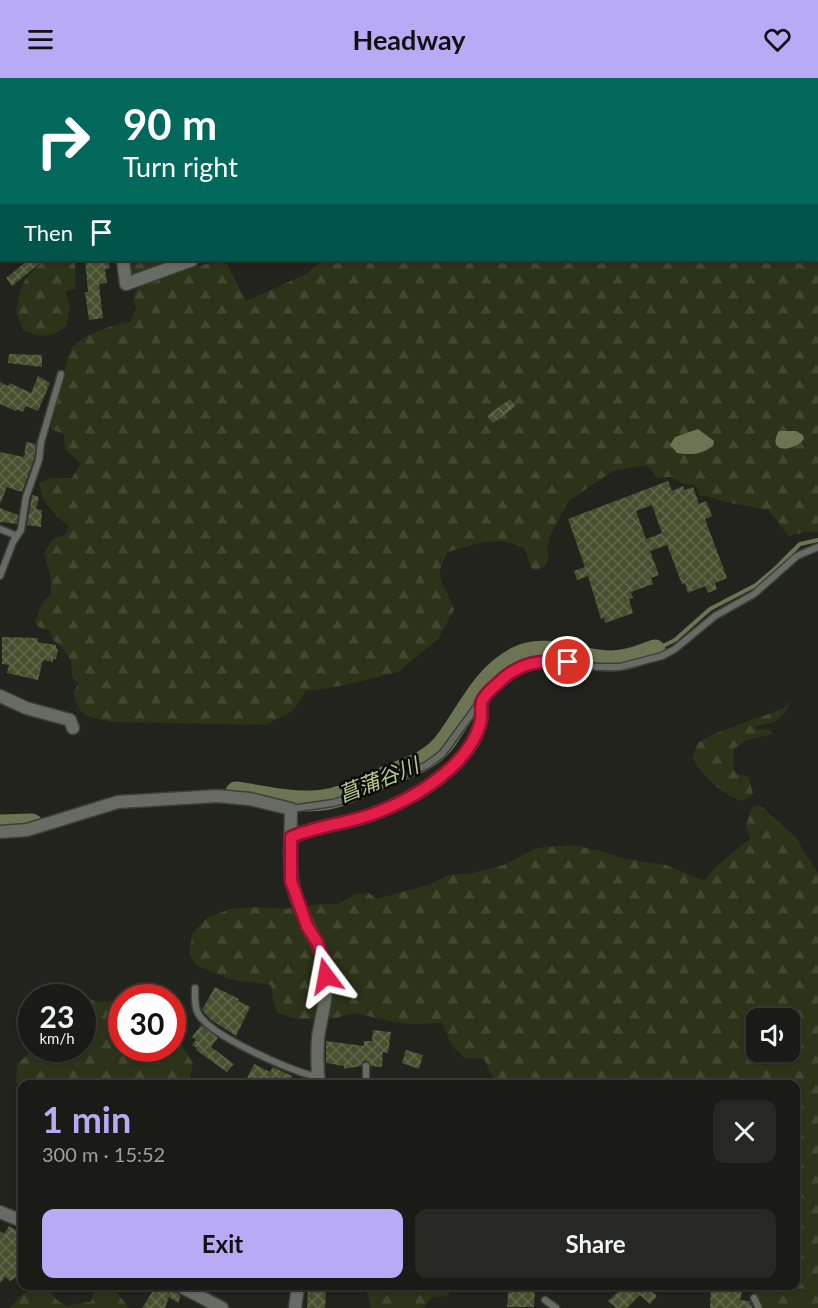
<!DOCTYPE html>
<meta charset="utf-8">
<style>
body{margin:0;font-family:Lato,"Noto Sans JP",sans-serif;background:#272723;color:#f1f3f6;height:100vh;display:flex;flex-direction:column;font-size:22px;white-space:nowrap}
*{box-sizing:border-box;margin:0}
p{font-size:20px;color:#9fa1a1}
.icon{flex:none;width:33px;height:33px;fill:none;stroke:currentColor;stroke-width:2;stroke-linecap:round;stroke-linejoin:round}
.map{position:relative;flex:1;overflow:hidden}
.side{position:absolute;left:18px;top:1002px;width:782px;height:210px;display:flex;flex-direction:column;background:#1a1a16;border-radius:12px;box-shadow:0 2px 4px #0004,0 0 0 2px #383835}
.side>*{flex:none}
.top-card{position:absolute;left:0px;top:0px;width:819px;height:183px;box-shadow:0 2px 4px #0004,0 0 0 2px #383835;background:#00695c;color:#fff;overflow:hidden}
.controls{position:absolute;left:746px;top:930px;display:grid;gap:12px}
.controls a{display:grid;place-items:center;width:54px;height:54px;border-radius:12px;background:#1a1a16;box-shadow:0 2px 4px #0004,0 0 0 2px #383835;font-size:30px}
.speed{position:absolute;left:18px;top:906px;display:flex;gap:12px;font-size:30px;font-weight:700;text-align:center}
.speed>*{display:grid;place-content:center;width:78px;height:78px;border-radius:50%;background:#1a1a16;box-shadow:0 2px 4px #0004,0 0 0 2px #383835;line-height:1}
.speed small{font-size:15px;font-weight:400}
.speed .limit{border:9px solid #d22;background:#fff;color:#111}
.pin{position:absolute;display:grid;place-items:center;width:51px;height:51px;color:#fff;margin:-26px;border:3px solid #fff;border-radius:50%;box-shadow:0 2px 6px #0007}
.me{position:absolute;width:66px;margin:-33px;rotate:347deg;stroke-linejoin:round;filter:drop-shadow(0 0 4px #0008)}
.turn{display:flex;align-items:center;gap:21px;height:126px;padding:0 24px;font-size:27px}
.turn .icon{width:78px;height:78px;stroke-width:2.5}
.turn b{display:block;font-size:42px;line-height:51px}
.then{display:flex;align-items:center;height:57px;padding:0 24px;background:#0003;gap:12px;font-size:22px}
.round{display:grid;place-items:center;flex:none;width:63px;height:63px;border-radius:12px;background:#272723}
.headline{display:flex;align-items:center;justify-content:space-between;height:102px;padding:0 24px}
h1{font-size:36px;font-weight:700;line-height:45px;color:#baaaf6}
.cta{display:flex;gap:12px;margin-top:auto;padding:12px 24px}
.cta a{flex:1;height:69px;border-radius:12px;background:#baaaf6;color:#111;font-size:24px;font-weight:700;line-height:69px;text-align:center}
.cta a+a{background:#272723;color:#f1f3f6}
header{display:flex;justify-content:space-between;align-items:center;height:78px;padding:0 24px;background:#baaaf6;color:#111;font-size:27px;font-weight:700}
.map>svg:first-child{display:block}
</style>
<header><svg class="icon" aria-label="menu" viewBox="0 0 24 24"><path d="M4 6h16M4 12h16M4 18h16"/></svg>Headway<svg class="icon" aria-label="heart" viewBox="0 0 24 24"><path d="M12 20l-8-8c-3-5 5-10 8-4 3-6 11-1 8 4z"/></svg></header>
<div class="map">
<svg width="818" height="1230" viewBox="0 0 818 1230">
<defs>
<pattern id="forest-firs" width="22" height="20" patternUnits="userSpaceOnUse" patternTransform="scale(1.5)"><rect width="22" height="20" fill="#2c3319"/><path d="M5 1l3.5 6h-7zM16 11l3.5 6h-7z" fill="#414730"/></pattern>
<pattern id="building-cross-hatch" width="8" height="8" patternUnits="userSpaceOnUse" patternTransform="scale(1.5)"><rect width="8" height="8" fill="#464f2e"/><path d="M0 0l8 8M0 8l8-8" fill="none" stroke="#61694d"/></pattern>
</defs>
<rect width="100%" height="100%" fill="#22231d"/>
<path fill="url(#forest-firs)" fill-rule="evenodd" d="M323,0H800L799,2Z
M818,57V454H805L789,458L768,432L726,424L707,418H700L694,406L686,407L671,399L657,400L647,387L613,393L568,423L550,458L547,471L549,481L544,489L536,492L531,490L525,471C498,456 477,466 448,474C430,503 447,505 454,532L438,561L398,594L341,608L306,613L293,633L265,647L112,644L87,638L79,631L73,615L78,606L72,598L71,583L62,569L53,562L50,552L38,549L35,544L42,525L51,515V501L44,475L53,461L65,457L69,449C55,436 41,425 39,405L50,400H72L81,385L65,371L64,356L51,351C54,337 66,279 72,270C80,258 116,245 130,244L136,229L133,221L137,210L164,197L221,182H225L246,223L306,196L324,182H818Z
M37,182H75L76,211L65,213L70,228L67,247C51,261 41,260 23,252L16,233L21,210L27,199L40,186Z
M127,182H178L130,197Z
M791,623C782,643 777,644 756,648V651L770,652L773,656L746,662L734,671L733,690L736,696L749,699L753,716L743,723C721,717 704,698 692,680L698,665L711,657L782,631Z
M760,727L795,759L818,795V1230H765L752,1213L753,1208H795V1006H496L484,981L464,980L451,966L442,945L408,946L379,941L357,935L334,940L298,941L277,935L273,921L271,907L232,902L196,887L189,875L193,854L208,839L231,831L259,829L284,831L320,826H338L356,816L369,815L377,821L431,806L448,797L473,795L504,787L536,770L573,767L601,773L625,781L666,787L705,803L714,790L750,761L746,747L752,730ZM756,940H789V974H756Z
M65,917L80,918L99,924L119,923L121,924L122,970H172L173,943L179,950L181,967L193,985L190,1001L173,1006H22V1009L16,1005L17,987L33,971L82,970V920L63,919Z
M43,1208H45L58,1223L67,1228L85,1224H91L96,1208H115L116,1213L129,1230H9L25,1214Z
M373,1208L382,1210L386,1208H456L447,1218L432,1219L423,1230H371L367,1215Z"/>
<path fill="#6c7553" d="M698,351L714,363L713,368C701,377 691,377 677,375L670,367L675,359Z
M779,353H796L803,357L804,361C792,375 766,375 779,353Z"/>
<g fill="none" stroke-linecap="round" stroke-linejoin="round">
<path stroke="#6c7553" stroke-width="4" d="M655,572L675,562L710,531L756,507L776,490L800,466L818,462"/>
<path stroke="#6c7553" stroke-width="21" d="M236,714C260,717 284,724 309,723C335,723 354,713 377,702C403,690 430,686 447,661C468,632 483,596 517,579C545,564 581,583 611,583C627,583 641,577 655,572
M0,747L32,746"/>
</g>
<path fill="url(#building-cross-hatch)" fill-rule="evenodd" d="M28,182H44L12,208L6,200Z
M85,182H108L110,190L105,191L107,205L99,206L103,240L89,242L85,214H88Z
M9,276L42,277V289L8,285Z
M38,298L50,305L38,333L26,328L23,334L17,331L16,333L0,326V304L8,308L10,305L31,315Z
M510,321L516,328L493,345L487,338Z
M26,364L36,366L34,381L22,414L7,409L0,426V374L24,379Z
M668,403L672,413L683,408L685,412L693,409L699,426L706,423L712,438L705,441L727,500L715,505L717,511L708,515L705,508L688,515L685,505L682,506L667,467L650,473L659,497L651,500L653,506L631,514L633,520L629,521L633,535L605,545L604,540L601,541L588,498L577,502L574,493L585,489L568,441ZM652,427L662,455L646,461L636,433Z
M32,417L39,419L36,431L42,432L41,449L27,447Z
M0,430L18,437L17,446L0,444Z
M2,559L38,560L37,564L56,567V570L58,571L56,581H53V584L43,582L38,602L7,595L9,587L2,586Z
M215,909L239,921L238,923L250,929L236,958L211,942L202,932Z
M201,947L218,960L211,969L234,986L227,994L196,972L197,970L192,967L196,962L192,959Z
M373,952L391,954L388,975L383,974L382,989L371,988L367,983L363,984L361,988L344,991V988L326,985V963L364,968V963H372Z
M406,972L423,977L419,991L402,985Z
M254,986L270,994L273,989L292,998L287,1006H250L245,1004Z
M9,1148L22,1156V1196L10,1203L5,1199L0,1205V1153L4,1156Z
M156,1208H170L176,1215L181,1218L178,1225L169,1219L165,1230H142Z
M308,1208H326L325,1230H307Z
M509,1208H526L525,1212L535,1213L534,1229H507Z
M625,1208H632L637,1212L641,1208H646L657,1218L650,1226L640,1217L627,1230H616L608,1223Z
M714,1208H726V1210L742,1213L740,1222L749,1223L753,1230H710L711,1212H714Z"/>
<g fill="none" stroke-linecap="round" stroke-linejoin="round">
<g stroke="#3d3f3a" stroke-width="9">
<path id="service" d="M151,0L152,2
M0,45H1
M0,451L17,458
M0,498L13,464L21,452L26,419L39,382L41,364L61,296
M291,731L333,725L360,717L427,687L442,676L486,616L500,602L522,587L536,583L550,582L598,589H620L662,578L675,571L715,538L754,516L797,478L818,469
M195,910C195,918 194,930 199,937C213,959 291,993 318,999
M366,1006V988
M754,1220L759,1230
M545,1222L556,1230"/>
</g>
<g stroke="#3d3f3a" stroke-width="15">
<path id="minor" d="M306,0V2
M279,2V0
M802,2L803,0
M818,50V51
M0,142L2,141
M123,182L126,206L192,182
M0,618L26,630L70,642L73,650
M0,754L27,752L118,724L217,718L250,721L291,731C291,761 287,790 296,819C305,846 322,867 326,896C328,919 321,938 318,960C317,976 317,991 319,1006
M291,759C317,748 345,746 371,737C411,722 471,689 481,643C482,638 481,631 481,625
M0,1134L22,1143
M180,1208L222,1230
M295,1230L298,1208"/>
</g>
<use href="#service" stroke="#686a64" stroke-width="6"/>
<use href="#minor" stroke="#686a64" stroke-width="12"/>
</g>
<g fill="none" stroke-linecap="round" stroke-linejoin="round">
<g stroke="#92132f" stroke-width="15">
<path id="route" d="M326,898L324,882L317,864L307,848L291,803V759C317,748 344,746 370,737C401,726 433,708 456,685C467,674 479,656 481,641C482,635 480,629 482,623C485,616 491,611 497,606C519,584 539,582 568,584"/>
</g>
<use href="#route" stroke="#e11d48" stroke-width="10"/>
</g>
<g text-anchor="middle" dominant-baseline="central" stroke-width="5" stroke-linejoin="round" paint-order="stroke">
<g font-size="21" font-style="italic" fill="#baca8e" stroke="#0b0c0a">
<text transform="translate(378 701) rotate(-22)">菖蒲谷川</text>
</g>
</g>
</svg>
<div class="controls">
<a><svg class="icon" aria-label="sound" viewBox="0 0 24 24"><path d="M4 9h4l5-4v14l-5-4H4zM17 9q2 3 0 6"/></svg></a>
</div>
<div class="speed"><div>23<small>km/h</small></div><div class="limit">30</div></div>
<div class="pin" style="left:568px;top:584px;background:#d93025"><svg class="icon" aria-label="arrive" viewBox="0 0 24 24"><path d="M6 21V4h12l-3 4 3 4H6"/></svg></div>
<svg class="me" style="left:326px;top:898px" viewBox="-20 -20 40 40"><path d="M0-17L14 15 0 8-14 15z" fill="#e11d48" stroke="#fff" stroke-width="4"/></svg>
<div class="top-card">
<div class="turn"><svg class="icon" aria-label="right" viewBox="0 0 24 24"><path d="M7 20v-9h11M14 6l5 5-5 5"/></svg><div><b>90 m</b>Turn right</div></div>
<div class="then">Then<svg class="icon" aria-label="arrive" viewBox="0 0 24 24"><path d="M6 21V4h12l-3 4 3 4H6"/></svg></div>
</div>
<section class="side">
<div class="headline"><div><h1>1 min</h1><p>300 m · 15:52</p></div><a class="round"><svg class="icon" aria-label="close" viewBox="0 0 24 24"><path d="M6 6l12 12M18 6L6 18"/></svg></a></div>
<div class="cta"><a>Exit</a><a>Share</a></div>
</section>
</div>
